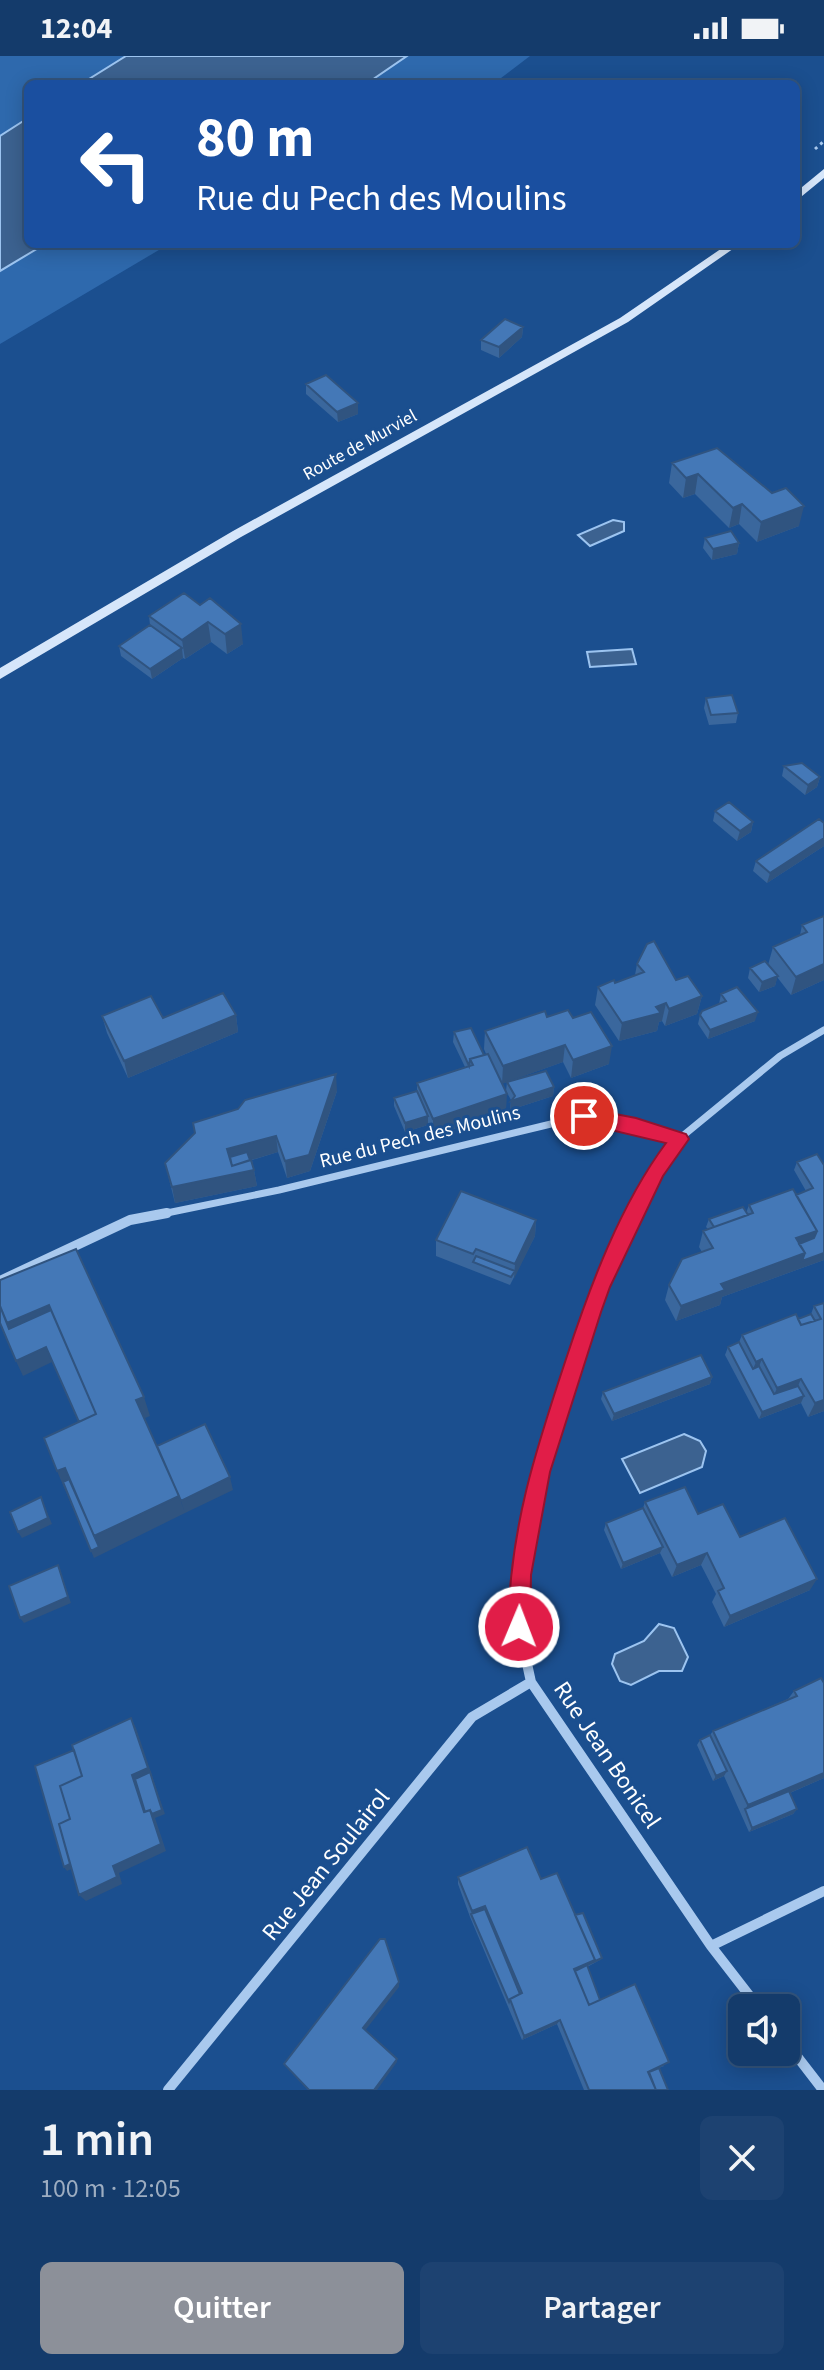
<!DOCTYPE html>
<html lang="fr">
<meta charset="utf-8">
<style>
body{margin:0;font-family:"Source Sans 3",sans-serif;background:#1d4271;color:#f1f3f6;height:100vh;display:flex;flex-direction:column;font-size:30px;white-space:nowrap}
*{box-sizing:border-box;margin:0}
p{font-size:26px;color:#9dadc1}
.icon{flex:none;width:44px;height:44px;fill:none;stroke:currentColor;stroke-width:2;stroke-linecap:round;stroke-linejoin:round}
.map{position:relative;height:2034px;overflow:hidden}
.details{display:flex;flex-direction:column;background:#143b6b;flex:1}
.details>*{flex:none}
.guide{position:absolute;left:24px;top:24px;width:776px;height:168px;border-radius:12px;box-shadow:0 4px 20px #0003,0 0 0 2px #33557e;background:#1a4fa0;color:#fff;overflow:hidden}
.tools{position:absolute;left:728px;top:1938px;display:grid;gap:16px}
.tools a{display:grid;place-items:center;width:72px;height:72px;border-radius:12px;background:#143b6b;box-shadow:0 4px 20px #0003,0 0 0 2px #33557e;font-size:40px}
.pin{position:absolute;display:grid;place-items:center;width:68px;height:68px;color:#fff;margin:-34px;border:4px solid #fff;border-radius:50%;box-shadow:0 2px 8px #0007}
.me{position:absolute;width:88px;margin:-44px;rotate:1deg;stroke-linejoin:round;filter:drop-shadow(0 0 6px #0008)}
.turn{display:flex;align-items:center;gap:28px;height:168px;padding:0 40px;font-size:36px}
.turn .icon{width:104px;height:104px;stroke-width:2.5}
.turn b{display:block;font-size:56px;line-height:68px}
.round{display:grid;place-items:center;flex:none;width:84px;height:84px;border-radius:12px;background:#1d4271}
.overview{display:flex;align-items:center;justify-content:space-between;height:136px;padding:0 40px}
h1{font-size:48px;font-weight:600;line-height:60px}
.button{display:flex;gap:16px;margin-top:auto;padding:16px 40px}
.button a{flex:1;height:92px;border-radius:12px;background:#8c9099;color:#fff;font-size:32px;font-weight:600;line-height:92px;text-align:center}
.button a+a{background:#1d4271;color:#f1f3f6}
.status{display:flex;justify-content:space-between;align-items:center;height:56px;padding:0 40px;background:#143b6b;direction:ltr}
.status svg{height:22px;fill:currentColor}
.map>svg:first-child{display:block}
</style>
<div class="status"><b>12:04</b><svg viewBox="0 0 49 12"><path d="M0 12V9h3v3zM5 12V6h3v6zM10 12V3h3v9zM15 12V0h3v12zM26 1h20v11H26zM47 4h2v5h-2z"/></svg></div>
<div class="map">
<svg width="824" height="2034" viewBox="0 0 824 2034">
<rect width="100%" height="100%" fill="#1b4f8f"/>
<path fill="#2e69ad" d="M0,0H126L81,28H28V62L0,80Z
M407,0H530L493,28H366Z
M45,188H169L0,288V215Z"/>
<path fill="#3c6290" stroke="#9cc4f0" stroke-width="2" d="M126,0H407L366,28H81Z
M28,62V188H45L0,215V80Z
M613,464L624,466V475L590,490L578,479Z
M632,593L636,608L590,611L587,596Z
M684,1378L700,1385L706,1395L702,1411L640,1437L622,1403Z
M659,1568L674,1572L688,1601L682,1615H659L631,1629L620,1625L612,1608L615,1598L644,1585Z"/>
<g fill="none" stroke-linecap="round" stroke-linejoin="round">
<path stroke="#a9c9ee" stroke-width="3" stroke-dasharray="3 4" stroke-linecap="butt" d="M815,93L824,85"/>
<path stroke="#a9c9ee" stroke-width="7" d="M157,1159L279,1134L584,1060L636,1070L679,1083
M635,1159L657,1114L679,1083L780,1000L824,974"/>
<path stroke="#a9c9ee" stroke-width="10" d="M636,1157L600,1230L539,1416L520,1519L519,1571L531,1626L711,1890L759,1952
M0,1225L130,1164L167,1157
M711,1890L824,1835
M786,1986L823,2034
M168,2034L472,1661L531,1626"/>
<path fill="#d6e6fa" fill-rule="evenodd" d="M824,113V122L796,145V136Z
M728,188H740L628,266L241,481L0,623V612L233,475L620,262Z"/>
</g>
<path fill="#3a679d" d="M523,271L522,281L499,302L481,294V284Z
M306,328L358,347V358L338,366L306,338Z
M717,392L799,470L757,486L739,468L729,472L695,438L683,442L669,427L672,407Z
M705,482L739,487L737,498L712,504L703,492Z
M184,537L243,588L227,598L211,586L185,603L183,602L152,623L121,600L119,590L150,569L149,560Z
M706,642L738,657L736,667L709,669L704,652Z
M784,710L820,721L817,731L805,739L782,720Z
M715,755L753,766L751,776L737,785L713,765Z
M824,767V790L767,827L753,815L756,805Z
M824,860V924L791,939L777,921L775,930L759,936L748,922L750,912L768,909L773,891L800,879L802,869Z
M637,908L676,924L702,940L697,958L665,970L662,965L659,966L657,975L619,985L595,949L598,931L615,927L635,919Z
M721,938L755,965L708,983L698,968L700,959L719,948Z
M236,959L238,976L128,1022L107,977L102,960L163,962Z
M547,961L573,962L609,1008L571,1022L563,1006L509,1025L554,1031L553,1040L510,1054L511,1044L506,1035L507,1026L502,1027L506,1055L433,1080L428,1069L405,1076L394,1050V1042L417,1035V1027L465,1011L453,986L454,976L484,999L486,998L484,993L485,975Z
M337,1035L310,1115L287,1122L278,1096L252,1104L257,1130L175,1147L165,1107L195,1077L193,1067Z
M817,1098L824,1204L722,1241L720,1249L676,1265L665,1244L669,1229L702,1196L699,1191L703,1175L708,1173L706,1171L709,1163L746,1157L749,1149L796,1139L806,1135L794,1114L797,1106Z
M536,1164L535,1180L510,1229L436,1200V1184Z
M824,1247V1355L808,1361L801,1347L759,1363L725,1299L728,1291L739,1286L742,1279L798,1263L811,1258L814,1250Z
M712,1321L710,1328L612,1365L601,1343L603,1336Z
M645,1446L698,1458L740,1481L810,1534L724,1571L712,1546L716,1538L701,1509L672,1521L660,1497L621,1513L604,1474L606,1467L643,1452Z
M821,1622L824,1722L790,1737L797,1753L793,1758L749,1776L724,1720L713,1725L697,1689L700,1684L710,1679L713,1675L788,1643L794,1635Z
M458,1821L541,1823L575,1859L602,1902L600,1904L587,1911L600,1944L664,2010L656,2013L668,2034H584L557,1968L522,1984L470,1861L458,1828Z"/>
<path fill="#305480" d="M523,271L522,281L499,302V291Z
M358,347V358L338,366L337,356Z
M698,418L695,438L683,442L686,422Z
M742,448L739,468L729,472L733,452Z
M804,450L799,470L757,486L761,466Z
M739,487L737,498L712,504L713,493Z
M208,566L211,586L185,603L182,584Z
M241,568L243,588L227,598L225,578Z
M182,592L183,602L152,623L150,613Z
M820,721L817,731L805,739L808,729Z
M753,766L751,776L737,785L740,775Z
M824,782V790L767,827L770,817Z
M824,908V924L791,939L796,921Z
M778,920L775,930L759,936L762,926Z
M702,940L697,958L665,970L669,953Z
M666,947L662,965L659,966L657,975L619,985L622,967Z
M758,956L755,965L708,983L710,974Z
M236,959L238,976L128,1022L124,1005Z
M565,989L563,1006L502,1028L503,1010Z
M612,990L609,1008L571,1022L573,1004Z
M336,1018L337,1035L310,1115L287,1122L285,1105Z
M554,1031L553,1040L510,1054L511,1045Z
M507,1038L506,1055L433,1080V1063Z
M428,1060V1069L405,1076V1067Z
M276,1080L278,1096L231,1110L227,1093Z
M254,1114L257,1130L175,1147L172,1131Z
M536,1164L535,1180L514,1223L515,1208Z
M817,1175L811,1191L793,1190L796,1182Z
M805,1197L799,1213L722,1241L720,1249L676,1265L681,1250L721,1228Z
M824,1197V1204L799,1213L802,1205Z
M0,1249H49L57,1269L9,1273Z
M46,1291L52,1306L23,1320L16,1305Z
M762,1303L756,1318L750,1320L756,1306Z
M712,1321L710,1328L612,1365L614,1358Z
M801,1323L795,1337L771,1346L777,1332Z
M804,1340L801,1347L759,1363L762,1356Z
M144,1341L150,1360L143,1363L136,1344Z
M824,1344V1355L808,1361L815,1347Z
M65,1412L179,1440L185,1457L94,1502L57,1415Z
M230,1421L233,1434L185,1457L181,1445Z
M41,1441L52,1468L22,1482L18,1476Z
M663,1491L660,1497L621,1513L623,1507Z
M707,1497L701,1509L672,1521L677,1509Z
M58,1509L71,1547L24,1567L20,1562Z
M817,1523L810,1534L724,1571L730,1560Z
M131,1662L136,1672L165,1758L155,1762L166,1795L119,1817L122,1828L86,1845L79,1839L113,1810L144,1756L132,1719Z
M727,1715L724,1720L713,1725L716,1720Z
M824,1717V1722L746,1756L745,1753L741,1758L748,1749Z
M63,1734L75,1811L67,1815L64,1811Z
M797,1753L793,1758L749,1776L752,1772Z
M485,1850L484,1856L471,1858L472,1855Z
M602,1902L600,1904L573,1917L574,1913Z
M399,1926V1931L364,1976L363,1972Z
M560,1964L557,1968L522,1984L524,1980Z
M397,2003V2006L377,2034H374Z"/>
<path fill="#4478b7" stroke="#305480" stroke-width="2" d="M505,263L523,271L499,291L481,284Z
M326,319L358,347L337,356L306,328Z
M717,392L772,437L786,432L804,450L761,466L742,448L733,452L698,418L686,422L672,407Z
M731,475L739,487L713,493L705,482Z
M184,537L200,549L210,542L241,568L225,578L208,566L182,584L149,560Z
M150,569L182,592L150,613L119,590Z
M732,639L738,657L711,659L706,642Z
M802,707L820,721L808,729L784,710Z
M729,746L753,766L740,775L715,755Z
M819,763L824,767V782L770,817L756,805Z
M824,860V908L796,921L773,891L807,876L802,869Z
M654,885L676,924L688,920L702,940L669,953L666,947L656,951L661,957L622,967L598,931L614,924L615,927L644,916L637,908L647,888Z
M765,905L778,920L762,926L750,912Z
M737,931L758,956L710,974L700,959L702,955L726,945L721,938Z
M223,937L236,959L124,1005L102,960L151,940L163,962Z
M568,954L573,962L591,956L612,990L573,1004L565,989L503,1010L485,975L545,955L547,961Z
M471,972L484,999L470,1003L469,1010L454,976Z
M488,998L507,1038L433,1063L417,1027L473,1009L470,1003Z
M546,1015L554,1031L511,1045L515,1040L507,1026Z
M336,1018L309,1099L285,1105L276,1080L227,1093L232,1110L251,1104L254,1114L172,1131L165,1107L195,1077L193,1067L238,1053L245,1044Z
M417,1035L428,1060L405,1067L394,1042Z
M247,1096L250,1104L232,1110L230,1101Z
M817,1098L824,1109V1197L802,1205L805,1197L799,1188L814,1182L817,1175L796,1139L813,1132L797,1106Z
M793,1133L817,1175L796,1182L805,1197L721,1228L725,1234L681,1250L669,1229L682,1203L713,1192L703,1175L753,1157L749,1149Z
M461,1135L536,1164L515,1208L476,1193L473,1198L436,1184Z
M743,1151L748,1159L714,1171L709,1163Z
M76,1193L144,1341L136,1344L179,1440L94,1480L65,1412L57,1415L44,1382L96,1358L49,1249L7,1267L0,1250V1224Z
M476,1200L515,1215L511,1221L473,1206Z
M824,1247V1344L815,1347L801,1323L777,1332L762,1303L756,1306L742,1279L796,1258L801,1269L821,1263L814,1250Z
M0,1250L9,1273L51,1254L96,1358L79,1366L46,1291L16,1305L0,1267Z
M811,1258L815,1265L801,1269L798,1263Z
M739,1286L753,1313L759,1310L774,1338L798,1330L804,1340L762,1356L728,1291Z
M701,1299L712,1321L614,1358L603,1336Z
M205,1368L230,1421L181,1445L157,1390Z
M69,1423L99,1491L91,1495L63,1426Z
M685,1431L698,1458L723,1448L740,1481L785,1462L817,1523L730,1560L718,1535L724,1532L707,1497L677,1509L645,1446Z
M41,1441L48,1462L18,1476L10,1456Z
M643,1452L663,1491L623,1507L606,1467Z
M58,1509L68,1541L20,1562L9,1530Z
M821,1622L824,1627V1717L748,1749L713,1675L797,1640L794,1635Z
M131,1662L148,1712L132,1719L144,1756L150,1754L161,1788L113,1810L117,1821L79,1839L59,1768L70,1763L60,1730L82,1720L72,1689Z
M710,1679L727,1715L716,1720L700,1684Z
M74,1694L82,1720L60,1730L70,1763L59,1768L70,1808L64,1811L35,1710Z
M150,1716L162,1754L152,1758L150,1754L145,1756L135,1723Z
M789,1735L797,1753L752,1772L745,1753Z
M527,1791L541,1823L557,1817L595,1904L574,1913L589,1949L635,1928L669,2006L648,2016L656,2034H589L560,1964L524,1980L510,1943L522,1937L485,1850L472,1855L458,1821Z
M485,1853L520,1938L510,1943L509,1946L471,1858Z
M583,1857L602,1902L593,1906L595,1904L575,1859Z
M380,1883H385L399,1926L363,1972L397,2003L374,2034H309L284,2008Z
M587,1909L600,1944L589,1949L575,1915Z
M659,2012L668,2034H656L649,2016Z"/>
<path fill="#e11d48" stroke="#92132f" stroke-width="2" d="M584,1052L636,1062L686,1078L689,1083L663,1120L610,1231L601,1256L550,1416L531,1519L530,1571L527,1579L519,1582L511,1579L508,1571C510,1472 535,1396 566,1303C590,1230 620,1149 666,1087L577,1066L575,1060L577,1054Z"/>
<g text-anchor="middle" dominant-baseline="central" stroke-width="6" stroke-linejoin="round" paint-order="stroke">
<g font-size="18" fill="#fff" stroke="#1b4f8f">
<text transform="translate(360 389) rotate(-29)">Route de Murviel</text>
</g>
<g font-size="20" fill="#fff" stroke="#1b4f8f">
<text transform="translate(420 1081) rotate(-14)">Rue du Pech des Moulins</text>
</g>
<g font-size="24" fill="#fff" stroke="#1b4f8f">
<text transform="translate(607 1699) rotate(56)">Rue Jean Bonicel</text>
<text transform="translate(326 1809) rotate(-51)">Rue Jean Soulairol</text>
</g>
</g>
</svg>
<div class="tools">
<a><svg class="icon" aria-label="sound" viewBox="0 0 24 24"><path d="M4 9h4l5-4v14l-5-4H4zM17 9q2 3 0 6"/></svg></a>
</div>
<div class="pin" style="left:584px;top:1060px;background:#d93025"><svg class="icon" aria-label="arrive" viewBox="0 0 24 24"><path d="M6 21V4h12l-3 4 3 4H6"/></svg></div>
<svg class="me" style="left:519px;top:1571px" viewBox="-20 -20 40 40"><circle r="17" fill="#e11d48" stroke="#fff" stroke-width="3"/><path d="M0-11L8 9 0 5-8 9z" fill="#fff"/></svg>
<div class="guide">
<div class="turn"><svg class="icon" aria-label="left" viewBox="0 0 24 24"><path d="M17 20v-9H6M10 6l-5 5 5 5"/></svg><div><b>80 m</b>Rue du Pech des Moulins</div></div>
</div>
</div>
<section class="details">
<div class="overview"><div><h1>1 min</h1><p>100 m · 12:05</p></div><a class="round"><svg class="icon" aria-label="close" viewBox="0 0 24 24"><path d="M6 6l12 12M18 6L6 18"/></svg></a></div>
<div class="button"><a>Quitter</a><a>Partager</a></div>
</section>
